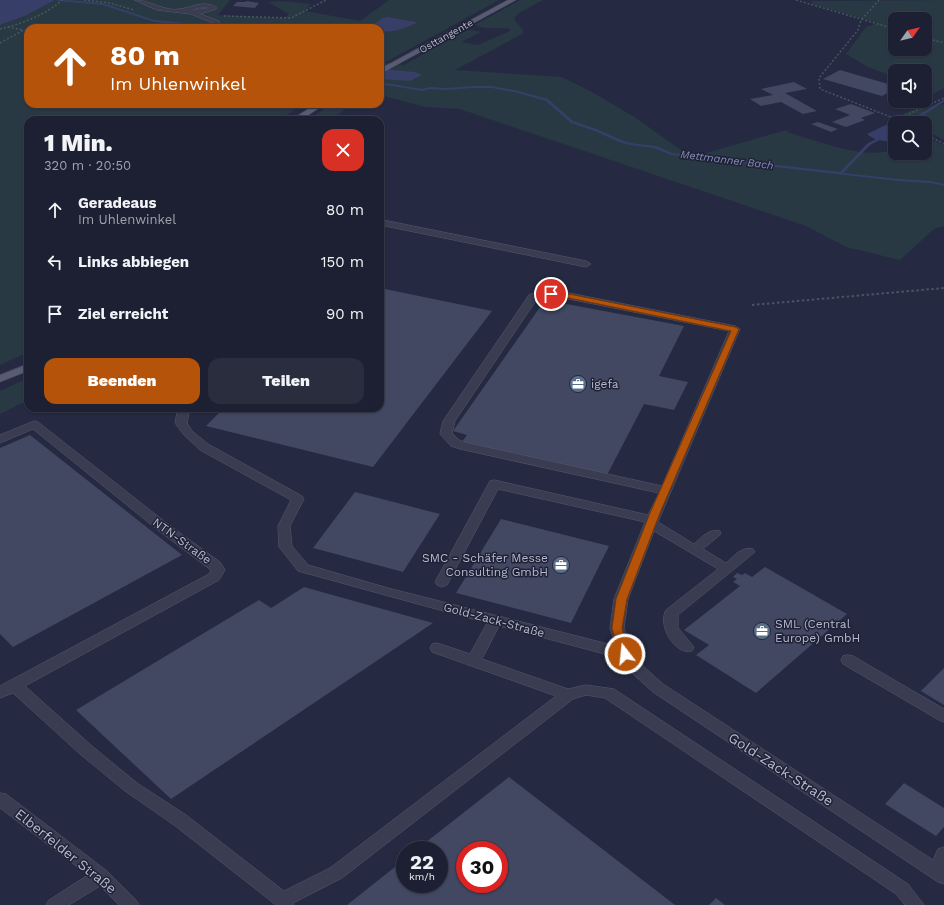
<!DOCTYPE html>
<html lang="de">
<meta charset="utf-8">
<style>
body{margin:0;font-family:"Work Sans",sans-serif;background:#292d3e;color:#f1f3f6;height:100vh;display:flex;flex-direction:column;font-size:15px;white-space:nowrap}
*{box-sizing:border-box;margin:0}
p{font-size:13px;color:#a0a3ac}
.icon{flex:none;width:22px;height:22px;fill:none;stroke:currentColor;stroke-width:2;stroke-linecap:round;stroke-linejoin:round}
.map{position:relative;flex:1;overflow:hidden}
.sheet{position:absolute;left:24px;top:116px;width:360px;height:296px;display:flex;flex-direction:column;background:#1c2032;border-radius:12px;box-shadow:0 1px 3px #0004,0 0 0 1px #3a3e4d}
.sheet>*{flex:none}
.guide{position:absolute;left:24px;top:24px;width:360px;height:84px;border-radius:12px;box-shadow:0 1px 3px #0004,0 0 0 1px #3a3e4d;background:#b45309;color:#fff;overflow:hidden}
.needle{width:26px;rotate:56deg}
.tools{position:absolute;left:888px;top:12px;display:grid;gap:8px}
.tools a{display:grid;place-items:center;width:44px;height:44px;border-radius:8px;background:#1c2032;box-shadow:0 1px 3px #0004,0 0 0 1px #3a3e4d;font-size:20px}
.speed{position:absolute;left:396px;top:841px;display:flex;gap:8px;font-size:20px;font-weight:700;text-align:center}
.speed>*{display:grid;place-content:center;width:52px;height:52px;border-radius:50%;background:#1c2032;box-shadow:0 1px 3px #0004,0 0 0 1px #3a3e4d;line-height:1}
.speed small{font-size:10px;font-weight:400}
.speed .limit{border:6px solid #d22;background:#fff;color:#111}
.pin{position:absolute;display:grid;place-items:center;width:34px;height:34px;color:#fff;margin:-17px;border:2px solid #fff;border-radius:50%;box-shadow:0 1px 4px #0007}
.me{position:absolute;width:44px;margin:-22px;rotate:344deg;stroke-linejoin:round;filter:drop-shadow(0 0 3px #0008)}
.turn{display:flex;align-items:center;gap:14px;height:84px;padding:0 20px;font-size:18px}
.turn .icon{width:52px;height:52px;stroke-width:2.5}
.turn b{display:block;font-size:28px;line-height:34px}
.round{display:grid;place-items:center;flex:none;width:42px;height:42px;border-radius:12px;background:#292d3e}
.headline{display:flex;align-items:center;justify-content:space-between;height:68px;padding:0 20px}
h1{font-size:24px;font-weight:800;line-height:30px}
.button{display:flex;gap:8px;margin-top:auto;padding:8px 20px}
.button a{flex:1;height:46px;border-radius:12px;background:#b45309;color:#fff;font-size:16px;font-weight:800;line-height:46px;text-align:center}
.button a+a{background:#292d3e;color:#f1f3f6}
ul{padding:0;list-style:none}
li{display:flex;align-items:center;gap:12px;height:52px;padding:0 20px}
li div{flex:1}
li b{display:block;font-size:15px}
li em{font-style:normal}
.map>svg:first-child{display:block}
</style>
<div class="map">
<svg width="944" height="905" viewBox="0 0 944 905">
<rect width="100%" height="100%" fill="#252a42"/>
<path fill="#283943" fill-rule="evenodd" d="M55,0H230L218,15L284,18L289,14L268,2C283,0 296,2 311,4L305,11L360,21L389,0H499L384,63L404,65L465,31L471,30L481,32L461,42L478,45L510,31V29C498,26 487,31 475,25L520,0H543L519,13L514,18C516,24 522,27 524,33L455,70L562,77L592,92L636,118L685,153L703,154L786,130L790,133C819,141 866,161 895,149V153H925V136L944,146V226L934,229L900,260L846,247L806,226L460,109L425,107L380,95V28H217L219,25L211,24L208,28H28V104H304L278,120H28V352L0,365V25L25,16Z
M944,0V88L925,98V71H895V77L868,67L846,54L866,27L878,23L813,4L811,1ZM895,19H925V49H895Z
M332,104H352L331,120H308Z
M944,104V140L925,130V123H912L899,116L923,105L938,106Z
M28,378V400L0,414V391Z"/>
<path fill="#373f68" d="M0,0H55L25,16L0,25Z
M388,17L416,22V23C403,29 394,33 380,31V28H368L383,18Z
M380,69L415,72L422,75L410,81L380,79Z
M888,124H895V141C886,142 873,140 867,134Z"/>
<g fill="none" stroke-linecap="round" stroke-linejoin="round">
<path fill="#373f68" fill-rule="evenodd" d="M57,0H67L103,3L154,20L221,26L263,23L307,27L308,28H298L263,25L221,28L154,22L103,5L58,1Z
M380,82L422,89L430,87L446,88L473,86H492L518,91L548,99L573,121L597,129L621,140L630,143L656,146L672,153L840,172L868,143L895,130V132L870,145L843,173L898,179L931,181L944,184V186L931,183L898,181L671,155L654,148L630,145L619,142L595,131L571,123L546,101L518,93L492,88H473L446,90L430,89L422,91L380,84Z
M943,100H944V102L917,119L914,118Z"/>
</g>
<path fill="#424762" fill-rule="evenodd" d="M247,1L259,3L255,8L233,6L237,2H245Z
M840,70L895,86V89L882,96L823,79Z
M794,82L807,89L785,93L817,111L803,114L781,102L761,106L750,99L773,95L761,89Z
M851,104L875,113L861,118L865,120L846,127L832,122L850,115L835,109Z
M818,122L838,129L831,132L811,124Z
M380,288L492,311L373,467L206,426L224,408H380Z
M545,300L684,326L659,376L688,382L674,410L644,404L607,475L462,442L467,435L453,431Z
M30,435L182,555L13,647L0,634V448Z
M355,492L440,514L403,572L313,548Z
M501,519L609,546L571,623L456,593Z
M765,567L847,614L756,693L696,655L709,645L684,630L740,586L733,582L737,579L733,577L737,573L742,575L745,573L752,577Z
M304,587L433,623L171,799L76,710L259,600L271,608Z
M944,668V705L921,691Z
M509,777L675,905H347L405,859V884H439V850H416ZM465,850H499V884H465Z
M904,783L944,808V827L936,836L885,804Z
M716,898L725,905H709Z"/>
<g fill="none" stroke-linecap="round" stroke-linejoin="round">
<g stroke="#55586c" stroke-width="1">
<path id="minor" d="M135,0C150,0 165,12 180,9C194,7 202,0 216,7V9L200,14L219,21L220,23L216,28H209L213,23L191,14L157,10ZM202,7L209,8L191,10Z
M383,220L586,261L591,264L586,267L385,226L380,228V221Z
M542,291H559L735,326L740,329L658,522L694,544C701,538 709,528 720,531L721,534L703,549L726,563C734,556 742,546 753,549L755,552L678,615V628L694,647L692,651C675,656 657,625 666,610L718,569L654,531L628,599L624,628L632,652L643,666L663,684L933,860L938,849L944,847V884L938,882L653,692L633,674L620,658L499,626L482,659L568,689L586,685L614,689L908,884L924,905H905L896,894L605,698L586,695L573,699L342,878L293,903L294,905H276L174,825L125,791L80,754L13,693L0,698V686L209,574L211,570L159,531L33,429L0,443V435L34,421L38,422L169,525L220,562L225,570L219,580L25,686L92,746L137,783L186,815L284,891L330,868L556,696L432,652L430,648L432,644L437,643L470,654L487,623L298,571L279,547L278,526L291,500L200,450L184,435L175,423L178,408H190L187,423L192,431L208,444L302,496L304,499L290,526L292,546L308,565L388,588L616,646L610,628L614,599L645,522L498,489L447,585L442,587L437,585L435,582L490,481L494,480L648,515L659,493L460,449L451,446L440,434L443,421L529,295ZM543,297H559L729,331L662,486L467,443L459,440L452,433L455,421L537,299Z
M848,655L853,656L944,709V722L939,720L843,664L841,660L843,656Z
M0,793L6,794L107,871L136,900L139,905H119L100,886L69,905H46L49,900L88,875L0,808Z"/>
</g>
<g stroke="#44465b" stroke-width="1">
<path id="major" d="M508,0H516L380,74V69Z
M316,104H325L301,120H291Z
M28,364V371L0,382V375Z"/>
</g>
<path stroke="#465660" stroke-width="1.5" stroke-dasharray="2 2" stroke-linecap="butt" d="M84,0L110,3L134,10
M796,0L895,29
M879,0L861,20L858,30L819,78L820,89L906,123
M224,16L291,18L326,0
M8,27L28,31
M0,29C21,24 46,15 62,0
M925,38L944,43
M0,43L24,30
M898,119L944,98
M925,134L944,144"/>
<path stroke="#465660" stroke-width="2" stroke-dasharray="2.5 2.5" stroke-linecap="butt" d="M752,305L944,288"/>
<use href="#minor" fill="#3a3d52" fill-rule="evenodd"/>
<use href="#major" fill="#585c72" fill-rule="evenodd"/>
</g>
<path fill="#b45309" stroke="#753606" d="M559,292L735,327L739,329L660,513L627,599L622,628L630,654L628,657H621L619,654L612,628L616,599L650,513L731,331L559,296H551L547,294L551,292Z"/>
<defs>
<g id="office-disc" transform="scale(0.9)"><circle r="9.5" fill="#5c6f8a" stroke="#1f2237"/><path d="M-6-3h4V-5.5h4V-3h4V5H-6ZM-1-4.5V-3h2v-1.5ZM-6 0V1H6V0Z" fill="#fff"/></g>
</defs>
<g fill-rule="evenodd">
<use href="#office-disc" x="578" y="384"/>
<use href="#office-disc" x="561" y="565"/>
<use href="#office-disc" x="762" y="631"/>
</g>
<g text-anchor="middle" dominant-baseline="central" stroke-width="3" stroke-linejoin="round" paint-order="stroke">
<g font-size="10" fill="#b7b9cc" stroke="#1f2237">
<text transform="translate(446 36) rotate(-29)">Osttangente</text>
</g>
<g font-size="11" font-style="italic" fill="#858db8" stroke="#1f2237">
<text transform="translate(727 160) rotate(7)">Mettmanner Bach</text>
</g>
<g font-size="12" fill="#b7b9cc" stroke="#1f2237" text-anchor="start">
<text x="591" y="384">igefa</text>
<text x="548" y="558" text-anchor="end">SMC - Schäfer Messe<tspan x="548" dy="14">Consulting GmbH</tspan></text>
<text x="775" y="624">SML (Central<tspan x="775" dy="14">Europe) GmbH</tspan></text>
</g>
<g font-size="12" fill="#b7b9cc" stroke="#1f2237">
<text transform="translate(182 541) rotate(36)">NTN-Straße</text>
<text transform="translate(494 620) rotate(15)">Gold-Zack-Straße</text>
</g>
<g font-size="14" fill="#b7b9cc" stroke="#1f2237">
<text transform="translate(781 769) rotate(33)">Gold-Zack-Straße</text>
<text transform="translate(66 851) rotate(39)">Elberfelder Straße</text>
</g>
</g>
</svg>
<div class="tools">
<a><svg class="needle" viewBox="-14 -14 28 28"><path d="M0-13l5 13h-10z" fill="#e53935"/><path d="M0 13l5-13h-10z" fill="#a0a3ac"/></svg></a>
<a><svg class="icon" aria-label="sound" viewBox="0 0 24 24"><path d="M4 9h4l5-4v14l-5-4H4zM17 9q2 3 0 6"/></svg></a>
<a><svg class="icon" aria-label="search" viewBox="0 0 24 24"><circle cx="10" cy="10" r="6"/><path d="M15 15l6 6"/></svg></a>
</div>
<div class="speed"><div>22<small>km/h</small></div><div class="limit">30</div></div>
<div class="pin" style="left:551px;top:294px;background:#d93025"><svg class="icon" aria-label="arrive" viewBox="0 0 24 24"><path d="M6 21V4h12l-3 4 3 4H6"/></svg></div>
<svg class="me" style="left:625px;top:654px" viewBox="-20 -20 40 40"><circle r="17" fill="#b45309" stroke="#fff" stroke-width="3"/><path d="M0-11L8 9 0 5-8 9z" fill="#fff"/></svg>
<div class="guide">
<div class="turn"><svg class="icon" aria-label="ahead" viewBox="0 0 24 24"><path d="M12 20V5M6 11l6-6 6 6"/></svg><div><b>80 m</b>Im Uhlenwinkel</div></div>
</div>
<section class="sheet">
<div class="headline"><div><h1>1 Min.</h1><p>320 m · 20:50</p></div><a class="round" style="background:#d93025;color:#fff"><svg class="icon" aria-label="close" viewBox="0 0 24 24"><path d="M6 6l12 12M18 6L6 18"/></svg></a></div>
<ul>
<li><svg class="icon" aria-label="ahead" viewBox="0 0 24 24"><path d="M12 20V5M6 11l6-6 6 6"/></svg><div><b>Geradeaus</b><p>Im Uhlenwinkel</p></div><em>80 m</em></li>
<li><svg class="icon" aria-label="left" viewBox="0 0 24 24"><path d="M17 20v-9H6M10 6l-5 5 5 5"/></svg><div><b>Links abbiegen</b></div><em>150 m</em></li>
<li><svg class="icon" aria-label="arrive" viewBox="0 0 24 24"><path d="M6 21V4h12l-3 4 3 4H6"/></svg><div><b>Ziel erreicht</b></div><em>90 m</em></li>
</ul>
<div class="button"><a>Beenden</a><a>Teilen</a></div>
</section>
</div>
